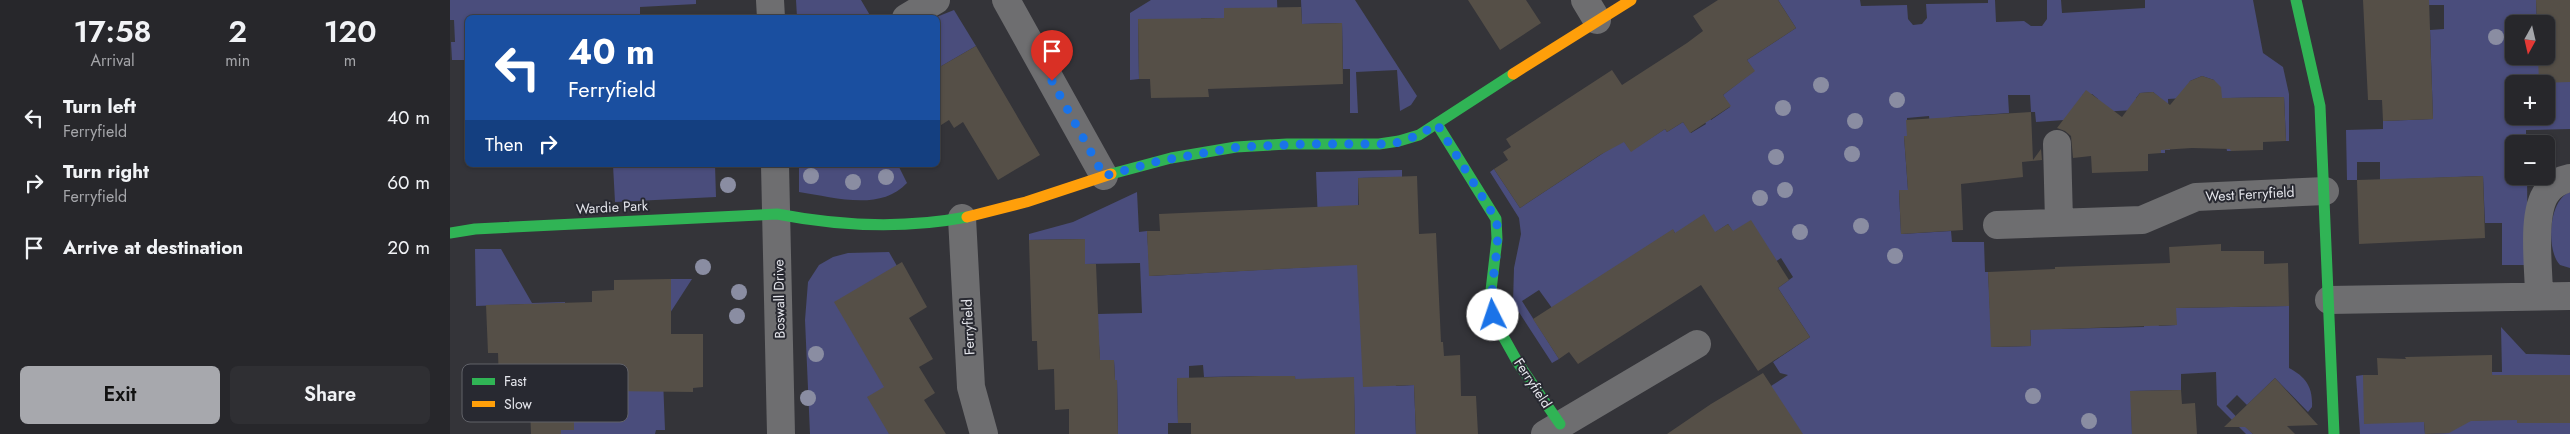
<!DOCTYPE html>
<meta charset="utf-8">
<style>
body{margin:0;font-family:Jost,sans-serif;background:#2f2f33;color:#f1f3f6;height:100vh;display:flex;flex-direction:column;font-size:19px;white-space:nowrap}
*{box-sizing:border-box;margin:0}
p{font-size:16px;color:#a4a5a9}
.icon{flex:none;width:28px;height:28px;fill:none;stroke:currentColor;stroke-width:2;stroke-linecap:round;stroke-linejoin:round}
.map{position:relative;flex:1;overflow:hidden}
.sheet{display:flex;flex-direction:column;background:#27272b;width:450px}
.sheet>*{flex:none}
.hud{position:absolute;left:15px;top:15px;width:475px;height:152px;border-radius:8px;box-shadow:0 1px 4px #0004,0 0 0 1px #434447;background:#1a4fa0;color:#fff;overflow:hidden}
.needle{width:32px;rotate:188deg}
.fabs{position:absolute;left:2055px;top:15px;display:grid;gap:10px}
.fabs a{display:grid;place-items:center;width:50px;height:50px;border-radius:8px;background:#27272b;box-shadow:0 1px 4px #0004,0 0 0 1px #434447;font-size:25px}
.pin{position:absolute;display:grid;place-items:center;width:42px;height:42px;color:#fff;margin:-51px -21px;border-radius:50% 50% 50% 0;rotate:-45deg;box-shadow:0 0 5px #0007}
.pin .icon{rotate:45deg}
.me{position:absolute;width:55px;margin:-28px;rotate:356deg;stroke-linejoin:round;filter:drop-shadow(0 0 4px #0008)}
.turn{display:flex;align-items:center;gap:18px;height:105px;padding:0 20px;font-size:22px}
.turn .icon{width:65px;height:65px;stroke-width:2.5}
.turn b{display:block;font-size:35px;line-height:42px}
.then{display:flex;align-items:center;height:48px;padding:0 20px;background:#0003;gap:10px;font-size:19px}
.eta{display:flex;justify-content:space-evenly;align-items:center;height:85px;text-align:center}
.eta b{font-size:30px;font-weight:600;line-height:35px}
.button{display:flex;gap:10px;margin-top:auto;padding:10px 20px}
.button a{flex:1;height:58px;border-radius:8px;background:#a7a8ad;color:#111;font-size:20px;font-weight:600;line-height:58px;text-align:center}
.button a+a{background:#2f2f33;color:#f1f3f6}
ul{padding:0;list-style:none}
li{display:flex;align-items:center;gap:15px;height:65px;padding:0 20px}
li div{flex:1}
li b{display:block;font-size:19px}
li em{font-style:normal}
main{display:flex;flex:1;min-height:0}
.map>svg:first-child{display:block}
</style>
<main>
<section class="sheet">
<div class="eta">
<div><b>17:58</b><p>Arrival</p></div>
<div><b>2</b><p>min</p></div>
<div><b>120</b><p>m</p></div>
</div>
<ul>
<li><svg class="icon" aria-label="left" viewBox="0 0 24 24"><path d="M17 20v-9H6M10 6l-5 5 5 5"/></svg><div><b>Turn left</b><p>Ferryfield</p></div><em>40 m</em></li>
<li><svg class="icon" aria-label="right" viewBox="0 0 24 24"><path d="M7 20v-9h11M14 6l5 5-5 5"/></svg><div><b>Turn right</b><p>Ferryfield</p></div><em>60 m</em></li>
<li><svg class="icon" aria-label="arrive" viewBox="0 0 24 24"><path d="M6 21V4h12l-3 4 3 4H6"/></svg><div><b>Arrive at destination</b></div><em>20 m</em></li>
</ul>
<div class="button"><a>Exit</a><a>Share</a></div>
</section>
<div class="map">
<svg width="2120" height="434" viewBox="0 0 2120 434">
<rect width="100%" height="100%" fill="#343439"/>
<path fill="#4a4d7c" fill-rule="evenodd" d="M0,0H246V4L190,7V17L18,18L17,60H2L1,42H5L4,20H0Z
M346,0H411L421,17H347Z
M701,0H827L828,24L774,26L764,18H751L752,35L688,19L689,79L680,80V13Z
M851,0H905L967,96L961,105L950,111L947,70L906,72L908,113H900V69H893L892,23L852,24Z
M1328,0H1410L1411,6L1457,5L1458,19L1463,25L1472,24L1477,18L1476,4L1538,3V0H1545L1546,22L1574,21L1581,26H1592L1597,19V0H1611L1612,13L1695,8V0H1803L1813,53L1833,67L1839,94V141H1836L1834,97L1779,98L1781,151H1777L1764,80L1752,76L1740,81L1734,98L1718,99L1720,150H1715V153H1711L1709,97L1703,92L1690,93L1686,98V110L1648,112V99L1642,94H1633L1628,119L1586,122L1585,112H1581L1580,95H1558L1559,113L1500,117L1481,135L1479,116L1457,118V136H1454L1458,190L1449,191L1451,234L1501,231L1502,242H1534L1535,272H1538L1542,347L1581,346L1580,325L1608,329L1694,327L1693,283L1709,326L1726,325V308L1839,306V368C1856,377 1863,387 1862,407L1858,412L1825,378L1797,405L1787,395L1776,406L1803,434H1796L1767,405L1766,372L1731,374V390L1681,391L1682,434H1332L1321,386L1338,375L1330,373L1323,362L1360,337L1328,288L1343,277L1331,258L1309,272L1278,224L1237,251L1223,230L1102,308L1089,290L1072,301L1109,359L1102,363L1063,303L1064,268L1071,234L1069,218L1040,172L1044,169L1070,208L1173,140L1181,151L1215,129L1217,132L1233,122L1241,133L1256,124L1248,111L1253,108L1261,120L1280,107L1273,95L1304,71L1297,60L1346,28Z
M1979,0H2086L2087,24H2064V56H2088L2120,82V129L2076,130V144H2064V176H2077L2078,265H2052V223H2035L2033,176L1930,180V162H1907V180H1897L1896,130L1933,129V121L1983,119L1980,30L1994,29V5H1979ZM2064,84H2096V116H2064Z
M504,10L526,46L488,68V18H484Z
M163,165H265L266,197L165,202Z
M349,165H448L457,183C430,212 384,197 349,192Z
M952,170V177L908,178L909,305L925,304L946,386L964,385L966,434H905L904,392L846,394L845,376H822L811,421L810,376L754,377L753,365L739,366V378H727L728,423H718V434H668L667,380H665L664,361L650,360L647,314L692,313L690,263L635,264L634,239L579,240V234L623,222L687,192L689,232L697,231L700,276L862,267L868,222L866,172Z
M2120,192V268L2110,265C2096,251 2098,200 2120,192Z
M25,249H51L82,303L115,302L116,340L221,306V279H242L211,327L215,430H206L205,434H111V430H124V412L153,411V395H157L79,365L76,304L26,306Z
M439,252L447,266L434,387L439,434H360L355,320L358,282L369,265L383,257L398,253Z
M2051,327L2076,354L2120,355V375H2067V423H2120V434H1975L1999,433V421L2043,420L2042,372H2052Z
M1913,375L1974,422L1975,434H1910L1906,376Z"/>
<path fill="#554f47" d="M1018,0H1076L1091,23L1050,50Z
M1268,0H1328L1346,28L1297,60L1305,71L1273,95L1281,106L1240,133L1233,122L1217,132L1215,129L1181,152L1174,142L1150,155L1070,208L1044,169L1058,160L1053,152L1061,147L1056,139L1162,70L1172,85L1237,43L1253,31L1243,16Z
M1913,0H1979L1983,119L1933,121L1932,100H1918Z
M2086,0H2120V82L2089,83L2088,56H2096V24H2087Z
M851,7L852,24L892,23L893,84L758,89L759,97L701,98L700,79H689L688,19L774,18V8Z
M526,46L590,155L548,180L513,122L504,128L499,120L488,127V68Z
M1752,76L1764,80L1771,87L1772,98L1834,97L1836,141L1813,142V150L1781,151L1780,149L1742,148L1711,150V153L1698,154V171L1642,173L1641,156L1623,158L1621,136L1615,131L1607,128L1636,90L1672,117L1690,93L1703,92L1720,105L1740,81Z
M1581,112L1583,160L1591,149L1592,160L1572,162L1573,177L1511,184L1513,230L1451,234L1449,190H1458L1454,136H1457L1456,120Z
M967,176L969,234L986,233L991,342H993L994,356L1010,355L1011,396H1026L1028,434H966L964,385L913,387L907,265L699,276L697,231H710L709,214L909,205L908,178Z
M2033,176L2035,238L1909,244L1907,180Z
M1254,214L1265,232L1278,224L1283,231L1301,220L1339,280L1328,288L1360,337L1308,371L1251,285L1128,364L1119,352L1109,359L1083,319L1223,229L1225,233Z
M635,239V264H646L650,360H664L665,380H667L668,434H619V409L605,410L604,369L588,370L587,341H582L579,240Z
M1771,244V251H1814V264L1838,263L1839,306L1726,308L1727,325L1580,330L1581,346L1541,347L1538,272L1605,269V267L1720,263L1719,247Z
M452,262L477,307L459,318L483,359L469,367L485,393L474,400L496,434H439L417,397L434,387L384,302Z
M221,279V334H253V387L243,388V392L157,391V395H153V411L124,412V430H111V434H81L79,381L49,382L48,353H38L36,305L142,302V291L164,290V280Z
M2042,355V375H2120V423H2067V420L2021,421L1999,433L1975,434L1974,422L1914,424L1913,375H1928L1927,358L1956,359L1955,357Z
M1313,373L1353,434H1217L1261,404Z
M810,376H845V379L904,377L905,434H741V423H728L727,378Z
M1825,378L1868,425L1837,426L1845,434H1803L1795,427H1774Z
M1731,390L1732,404L1745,403L1747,434H1682L1680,391Z"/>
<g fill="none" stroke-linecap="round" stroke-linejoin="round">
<path stroke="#6e6e70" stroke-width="28" d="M320,0L321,18
M556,0L654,176
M1135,0L1147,20
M456,18L486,0
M1607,144L1609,221
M325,165L331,434
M512,218L521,387L534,434
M1547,225L1692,220L1746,197L1875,191
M2089,296C2089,269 2081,213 2097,192C2103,184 2111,180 2120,178
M1879,300L2120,296
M1095,434L1247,344"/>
<path stroke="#30b455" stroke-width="11" d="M1846,0L1870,106L1884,434
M987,124L1046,219L1047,239L1040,299L1049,329L1068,363L1110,424
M661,174L721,158L786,147L837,144H929L949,141L969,135L1063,74
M0,233L25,229L327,214C389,226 454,229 517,217"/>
<path stroke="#ff9f0a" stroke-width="11" d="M1063,74L1181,0
M517,217L576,202L661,174"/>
</g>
<g fill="#8a8da2">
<circle cx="2046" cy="37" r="8"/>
<circle cx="1371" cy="85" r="8"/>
<circle cx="1447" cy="100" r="8"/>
<circle cx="1333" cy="108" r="8"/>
<circle cx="1405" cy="121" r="8"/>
<circle cx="1402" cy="154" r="8"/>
<circle cx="1326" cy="157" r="8"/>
<circle cx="361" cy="176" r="8"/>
<circle cx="436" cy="177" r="8"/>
<circle cx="403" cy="182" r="8"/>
<circle cx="278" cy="185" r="8"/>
<circle cx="1335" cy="190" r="8"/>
<circle cx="1310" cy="198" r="8"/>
<circle cx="1411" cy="226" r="8"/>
<circle cx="1350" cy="232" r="8"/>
<circle cx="1445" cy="256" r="8"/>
<circle cx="253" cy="267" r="8"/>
<circle cx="289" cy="292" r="8"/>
<circle cx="287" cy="316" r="8"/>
<circle cx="366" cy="354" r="8"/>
<circle cx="1583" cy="396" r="8"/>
<circle cx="358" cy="398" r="8"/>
<circle cx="1639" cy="421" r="8"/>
</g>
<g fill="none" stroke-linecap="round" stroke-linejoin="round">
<path stroke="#1a73e8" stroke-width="9" stroke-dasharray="0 16.2" d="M602,81L654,176L709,161L788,147L856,144H943L969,135L987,124L1046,219C1052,248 1038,282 1043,315"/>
</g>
<g text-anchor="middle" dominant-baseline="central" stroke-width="4" stroke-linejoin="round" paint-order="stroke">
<g font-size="14" fill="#e5e6ec" stroke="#282931">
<text transform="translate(1800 194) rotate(-3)">West Ferryfield</text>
<text transform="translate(162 207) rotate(-3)">Wardie Park</text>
<text transform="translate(329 299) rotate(-91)">Boswall Drive</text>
<text transform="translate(518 327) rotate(-93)">Ferryfield</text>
<text transform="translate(1083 383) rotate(57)">Ferryfield</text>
</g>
</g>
<rect x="12" y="364" width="166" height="58" rx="8" fill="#282931" stroke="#616269" stroke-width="1"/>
<rect x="22" y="378" width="23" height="7" fill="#30b455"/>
<rect x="22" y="401" width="23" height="6" fill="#ff9f0a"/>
<g font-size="14" fill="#e5e6ec">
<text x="54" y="386">Fast</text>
<text x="54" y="409">Slow</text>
</g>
</svg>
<div class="fabs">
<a><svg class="needle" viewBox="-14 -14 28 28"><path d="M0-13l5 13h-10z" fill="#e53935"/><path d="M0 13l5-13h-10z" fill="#a4a5a9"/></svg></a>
<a>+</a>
<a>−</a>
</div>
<div class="pin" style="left:602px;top:81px;background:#d93025"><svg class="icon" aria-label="arrive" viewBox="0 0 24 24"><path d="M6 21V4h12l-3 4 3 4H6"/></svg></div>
<svg class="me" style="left:1043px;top:315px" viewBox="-20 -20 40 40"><circle r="19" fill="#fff"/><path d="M0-13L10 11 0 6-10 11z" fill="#1a73e8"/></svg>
<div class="hud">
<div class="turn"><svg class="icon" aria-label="left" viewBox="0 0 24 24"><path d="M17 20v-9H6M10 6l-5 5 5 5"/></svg><div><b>40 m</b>Ferryfield</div></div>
<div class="then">Then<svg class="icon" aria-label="right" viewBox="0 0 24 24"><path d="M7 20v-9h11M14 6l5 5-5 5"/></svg></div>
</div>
</div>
</main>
